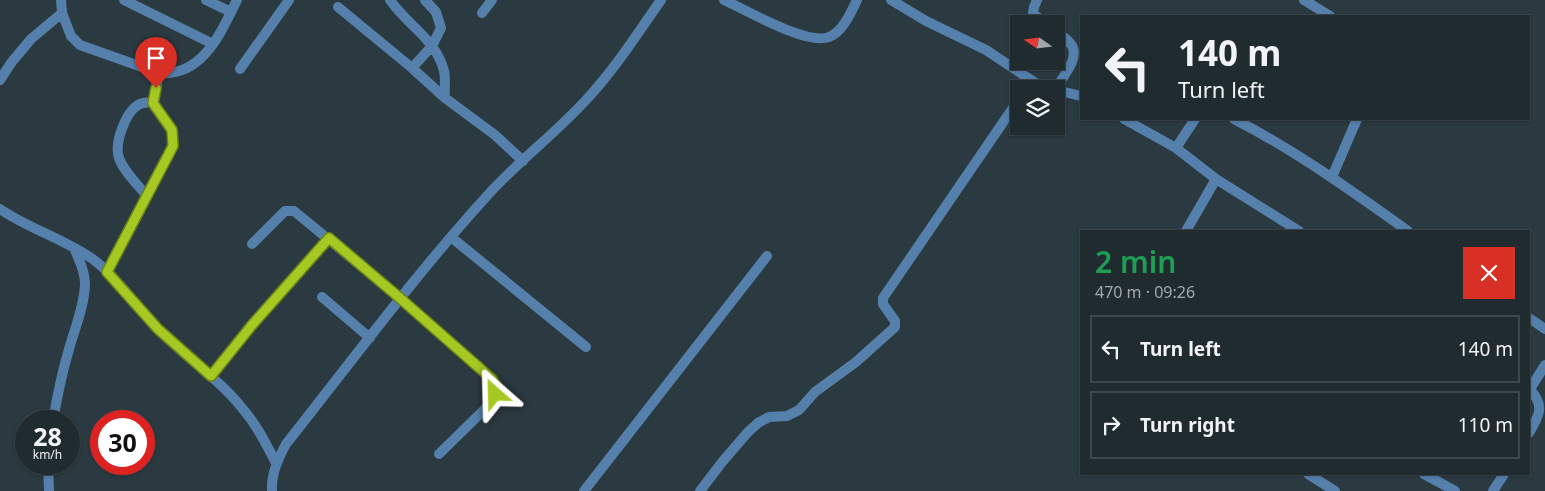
<!DOCTYPE html>
<meta charset="utf-8">
<style>
body{margin:0;font-family:"Noto Sans",sans-serif;background:#2d373c;color:#f1f3f6;height:100vh;display:flex;flex-direction:column;font-size:19px;white-space:nowrap}
*{box-sizing:border-box;margin:0}
p{font-size:16px;color:#a2a7ab}
.icon{flex:none;width:28px;height:28px;fill:none;stroke:currentColor;stroke-width:2;stroke-linecap:round;stroke-linejoin:round}
.map{position:relative;flex:1;overflow:hidden}
.sheet{position:absolute;left:1080px;top:230px;width:450px;height:245px;display:flex;flex-direction:column;background:#202b30;border-radius:0px;box-shadow:0 1px 4px #0004,0 0 0 1px #3d474c}
.sheet>*{flex:none}
.hud{position:absolute;left:1080px;top:15px;width:450px;height:105px;border-radius:0px;box-shadow:0 1px 4px #0004,0 0 0 1px #3d474c;background:#202b30;color:#f1f3f6;overflow:hidden}
.needle{width:32px;rotate:284deg}
.controls{position:absolute;left:1010px;top:15px;display:grid;gap:10px}
.controls a{display:grid;place-items:center;width:55px;height:55px;border-radius:0px;background:#202b30;box-shadow:0 1px 4px #0004,0 0 0 1px #3d474c;font-size:25px}
.speed{position:absolute;left:15px;top:410px;display:flex;gap:10px;font-size:25px;font-weight:700;text-align:center}
.speed>*{display:grid;place-content:center;width:65px;height:65px;border-radius:50%;background:#202b30;box-shadow:0 1px 4px #0004,0 0 0 1px #3d474c;line-height:1}
.speed small{font-size:12px;font-weight:400}
.speed .limit{border:8px solid #d22;background:#fff;color:#111}
.pin{position:absolute;display:grid;place-items:center;width:42px;height:42px;color:#fff;margin:-51px -21px;border-radius:50% 50% 50% 0;rotate:-45deg;box-shadow:0 0 5px #0007}
.pin .icon{rotate:45deg}
.me{position:absolute;width:55px;margin:-28px;rotate:335deg;stroke-linejoin:round;filter:drop-shadow(0 0 4px #0008)}
.turn{display:flex;align-items:center;gap:18px;height:105px;padding:0 15px;font-size:22px}
.turn .icon{width:65px;height:65px;stroke-width:2.5}
.turn b{display:block;font-size:35px;line-height:42px}
.round{display:grid;place-items:center;flex:none;width:52px;height:52px;border-radius:0px;background:#2d373c}
.headline{display:flex;align-items:center;justify-content:space-between;height:85px;padding:0 15px}
h1{font-size:30px;font-weight:600;line-height:38px;color:#1e9e55}
ul{padding:0;list-style:none}
li{display:flex;align-items:center;gap:15px;height:68px;margin:0 10px 8px;padding:0 5px;border:2px solid #3d474c;border-radius:0px}
li div{flex:1}
li b{display:block;font-size:19px}
li em{font-style:normal}
.map>svg:first-child{display:block}
</style>
<div class="map">
<svg width="1545" height="491" viewBox="0 0 1545 491">
<rect width="100%" height="100%" fill="#2b3940"/>
<g fill="none" stroke-linecap="round" stroke-linejoin="round">
<path stroke="#5580ac" stroke-width="10" d="M124,0L213,44
M206,0L231,12
M390,0C407,25 436,39 444,71C446,79 444,90 445,98
M724,0C746,10 808,46 829,37C843,32 851,12 857,0
M891,0L926,21L986,50L1040,86L1048,89
M1037,0L1034,7L1033,13L1045,24
M1304,0L1330,16
M338,7L412,68L445,98L495,135L523,161
M62,13L71,36L80,45L159,73C203,77 221,32 237,0
M482,13L492,0
M412,68L432,46L441,28L436,12L425,0
M240,69L289,0
M0,80L11,63L31,39L62,13L61,0
M1055,89C1063,77 1083,55 1069,42C1066,38 1060,35 1056,32
M1056,90L1081,96
M1124,119L1176,148L1216,179L1299,231
M1234,119C1296,151 1352,191 1408,231
M1176,148L1195,119
M1332,177L1357,119
M147,196C138,185 124,172 119,158C114,144 125,113 138,105C143,102 148,102 153,103
M0,209C29,229 65,239 94,260C119,279 137,307 159,330C185,357 218,378 242,408C257,425 266,444 276,463
M1186,231L1216,179
M451,237L586,347
M252,244L285,211H294L401,299L492,379L496,385L492,402L439,454
M107,272L173,146L172,130L153,103L159,73
M322,297L370,338
M1529,318L1545,329
M211,376L251,325L329,238
M1529,389C1545,404 1540,415 1529,433
M1530,389L1545,365
M53,421C57,397 62,373 69,349C75,328 84,307 85,285C85,272 79,259 74,248
M48,464L49,491
M1308,474L1335,491
M1424,474L1455,491
M272,491C271,474 278,459 286,444C352,361 415,275 486,197C516,163 555,134 586,100C615,69 637,34 661,0
M584,491L767,256
M700,491L723,461L748,432L758,423L769,417L787,416L799,410L815,392L856,362L895,327V321L883,304V298L1019,99
M1493,491L1504,474"/>
</g>
<g fill="none" stroke-linecap="round" stroke-linejoin="round">
<g stroke="#6b8217" stroke-width="12">
<path id="route" d="M156,88L153,103L172,130L173,146L107,272L158,329L211,376L252,325L329,238L401,299L492,379L496,386L495,394"/>
</g>
<use href="#route" stroke="#a5c823" stroke-width="9"/>
</g>
</svg>
<div class="controls">
<a><svg class="needle" viewBox="-14 -14 28 28"><path d="M0-13l5 13h-10z" fill="#e53935"/><path d="M0 13l5-13h-10z" fill="#a2a7ab"/></svg></a>
<a><svg class="icon" aria-label="layers" viewBox="0 0 24 24"><path d="M12 4l9 5-9 5-9-5zM3 14l9 5 9-5"/></svg></a>
</div>
<div class="speed"><div>28<small>km/h</small></div><div class="limit">30</div></div>
<div class="pin" style="left:156px;top:88px;background:#d93025"><svg class="icon" aria-label="arrive" viewBox="0 0 24 24"><path d="M6 21V4h12l-3 4 3 4H6"/></svg></div>
<svg class="me" style="left:495px;top:394px" viewBox="-20 -20 40 40"><path d="M0-17L14 15 0 8-14 15z" fill="#a5c823" stroke="#fff" stroke-width="4"/></svg>
<div class="hud">
<div class="turn"><svg class="icon" aria-label="left" viewBox="0 0 24 24"><path d="M17 20v-9H6M10 6l-5 5 5 5"/></svg><div><b>140 m</b>Turn left</div></div>
</div>
<section class="sheet">
<div class="headline"><div><h1>2 min</h1><p>470 m · 09:26</p></div><a class="round" style="background:#d93025;color:#fff"><svg class="icon" aria-label="close" viewBox="0 0 24 24"><path d="M6 6l12 12M18 6L6 18"/></svg></a></div>
<ul>
<li><svg class="icon" aria-label="left" viewBox="0 0 24 24"><path d="M17 20v-9H6M10 6l-5 5 5 5"/></svg><div><b>Turn left</b></div><em>140 m</em></li>
<li><svg class="icon" aria-label="right" viewBox="0 0 24 24"><path d="M7 20v-9h11M14 6l5 5-5 5"/></svg><div><b>Turn right</b></div><em>110 m</em></li>
</ul>
</section>
</div>
